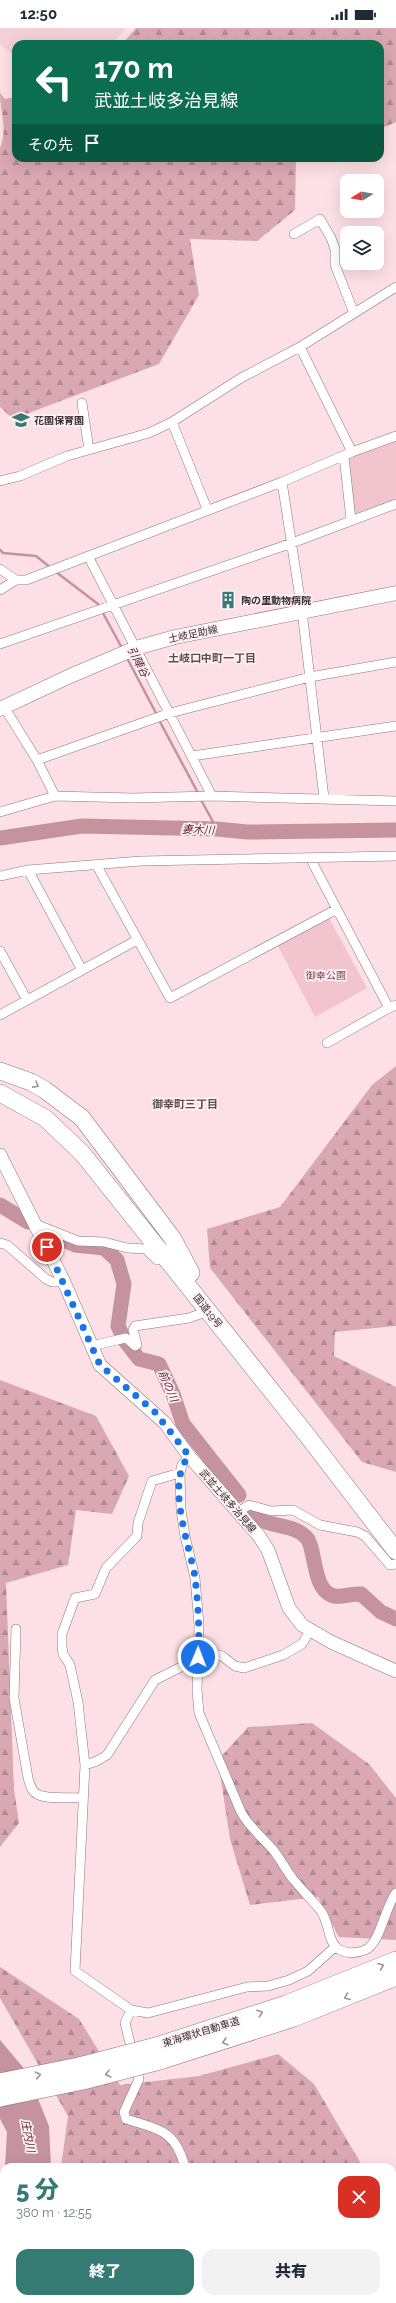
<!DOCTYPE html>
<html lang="ja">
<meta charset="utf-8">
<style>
body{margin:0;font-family:Raleway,"Noto Sans JP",sans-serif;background:#f2f2f3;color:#1f2937;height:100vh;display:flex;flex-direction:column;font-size:15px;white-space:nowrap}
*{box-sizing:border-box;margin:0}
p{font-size:13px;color:#747a83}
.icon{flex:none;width:22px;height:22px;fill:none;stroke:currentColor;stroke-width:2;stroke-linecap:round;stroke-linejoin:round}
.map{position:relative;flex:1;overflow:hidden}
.sheet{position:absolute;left:0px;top:2135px;width:396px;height:140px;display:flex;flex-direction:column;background:#fff;border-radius:12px 12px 0 0;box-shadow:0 4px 16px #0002}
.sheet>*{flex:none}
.guide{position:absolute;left:12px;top:12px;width:372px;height:122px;border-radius:12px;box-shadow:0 4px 16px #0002;background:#0b6e4f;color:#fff;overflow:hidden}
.needle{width:26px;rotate:259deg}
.fabs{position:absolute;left:340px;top:146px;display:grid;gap:8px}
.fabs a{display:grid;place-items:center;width:44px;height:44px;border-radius:8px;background:#fff;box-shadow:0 4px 16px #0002;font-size:20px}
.pin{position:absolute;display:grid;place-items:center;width:34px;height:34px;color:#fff;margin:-17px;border:2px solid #fff;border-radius:50%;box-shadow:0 1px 4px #0007}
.me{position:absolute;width:44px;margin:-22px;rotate:1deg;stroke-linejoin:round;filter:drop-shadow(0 0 3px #0008)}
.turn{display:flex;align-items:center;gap:14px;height:84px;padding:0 16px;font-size:18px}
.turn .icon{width:52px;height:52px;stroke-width:2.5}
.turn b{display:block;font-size:28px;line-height:34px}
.then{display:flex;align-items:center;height:38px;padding:0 16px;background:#0003;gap:8px;font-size:15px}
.round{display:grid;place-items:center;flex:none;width:42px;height:42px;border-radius:12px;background:#f2f2f3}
.overview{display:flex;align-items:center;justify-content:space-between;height:68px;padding:0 16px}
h1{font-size:24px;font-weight:800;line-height:30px;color:#357b73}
.button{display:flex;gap:8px;margin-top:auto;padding:8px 16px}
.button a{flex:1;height:46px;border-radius:12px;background:#357b73;color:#fff;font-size:16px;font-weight:800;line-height:46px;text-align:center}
.button a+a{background:#f2f2f3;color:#1f2937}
.status{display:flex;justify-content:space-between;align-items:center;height:28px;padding:0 20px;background:#fff;direction:ltr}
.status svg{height:11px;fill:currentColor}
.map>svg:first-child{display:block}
</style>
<div class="status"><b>12:50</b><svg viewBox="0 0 49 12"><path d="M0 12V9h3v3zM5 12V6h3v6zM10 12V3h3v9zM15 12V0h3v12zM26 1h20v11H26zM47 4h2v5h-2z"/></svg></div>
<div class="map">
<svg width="396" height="2275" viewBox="0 0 396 2275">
<defs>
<pattern id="forest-firs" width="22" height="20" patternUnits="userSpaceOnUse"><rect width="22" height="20" fill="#daa8b3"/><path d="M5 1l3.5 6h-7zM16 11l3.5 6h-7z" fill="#b28992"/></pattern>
</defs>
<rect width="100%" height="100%" fill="#fde0e5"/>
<path fill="#f3cfd6" d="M0,0H126L112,16H16V30L0,16Z"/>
<path fill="url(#forest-firs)" d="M136,0H396V94L380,101V16H122Z
M0,65L5,71L16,69V130H296L295,182L257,213L190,211L199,267L159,336L13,391L0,379V120C8,100 0,85 0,65Z
M396,1038V1298L335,1304L334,1328L396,1359V1444L362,1434L210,1240L207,1201L280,1179L372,1057Z
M0,1352L96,1388L129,1448L112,1486L76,1482L68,1537L6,1555L14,1761L19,1795L0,1819Z
M312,1695L369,1736L396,1770V1912L339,1909L318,1869L250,1877L230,1811L218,1732L248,1699Z
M0,1939L79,1991L120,2057L199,2048L278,2026L314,2056L363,2139H61L68,2088L0,1970Z
M41,2271H164L153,2275H40Z"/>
<path fill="#f2c4cd" d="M396,410V471L355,487L353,485L349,430Z
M329,890L367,960L315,989L278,918Z"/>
<path fill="#c4939e" d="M0,2012L27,2044L49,2098L51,2139H5L7,2104L0,2091Z
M4,2145V2271H27V2275H0V2164Z"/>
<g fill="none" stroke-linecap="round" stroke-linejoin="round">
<path stroke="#c4939e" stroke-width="2.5" d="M0,522L3,525L36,528L51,540
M56,544L98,576L122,620
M127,630L157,687
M159,692L198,765
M200,770L217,801"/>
<path stroke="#c4939e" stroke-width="15" d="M0,810L82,798L217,801L247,804L396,802
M0,1177L28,1194
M66,1213L75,1217L104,1220L117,1232L124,1256L118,1298L125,1313L139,1331L159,1336L173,1366L183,1396L239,1467
M254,1486C267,1501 291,1494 306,1509C316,1519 312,1559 331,1567C340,1571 351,1565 361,1566L381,1584L396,1591"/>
<g stroke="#8f757a" stroke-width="10">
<path id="street" d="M294,206L320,191L331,210L335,221V237L354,285
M300,319L352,424
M82,375L89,422
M172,394L207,481
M344,428L351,492
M0,453L20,448L67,428L149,405L172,394L241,350L300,319L396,259
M282,454L302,583L324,770
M88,528L212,768
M0,541L16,552H26L282,454L352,424L396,408
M0,562L16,552
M0,616L292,515L396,476
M4,679L37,732L55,768
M192,728L396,698
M37,732L170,685L310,649L396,634
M0,784L55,768L132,770L212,768L396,773
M310,830L389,980L396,977
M97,838L170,970L337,881
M28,842L82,942
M0,848L28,842L141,833L396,828
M0,923L27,972
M0,987L137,912
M327,1015L389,980
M35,1196L78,1213L104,1214L127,1220L146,1221L157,1232
M0,1215L7,1217L46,1251L52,1254H64
M91,1318L126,1310L135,1318L137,1317L133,1302L135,1298L189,1290L200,1286
M189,1428L182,1437L180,1445L181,1482L185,1508L195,1550L199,1597L197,1662L199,1685L241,1784C249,1799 263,1810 274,1823C281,1832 286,1842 293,1851C302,1862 312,1872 321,1883C329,1894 328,1912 336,1919C343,1926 356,1926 365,1922C380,1916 385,1879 396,1865
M180,1445L152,1453L138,1495L137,1508L106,1540L95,1566L75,1570L62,1606V1618L63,1626L70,1637L78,1674L85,1737L75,1943L131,1982L148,1985L247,1959L268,1958L289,1952L308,1943L335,1919
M238,1484L249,1477L271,1483L293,1482L320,1497L357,1504L365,1508L390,1537L396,1536
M16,1601L14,1670L28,1750C30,1756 31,1763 37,1766C48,1772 69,1769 82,1770
M85,1737L97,1733L107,1727L155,1652L209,1625L222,1628L235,1638L244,1640L283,1627L302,1616L310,1603
M131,1982L125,1995L139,2051L124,2084L126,2091C160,2102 175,2102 185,2139
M278,2271L279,2275"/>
</g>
<g stroke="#8f757a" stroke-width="14">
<path id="secondary" d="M0,1127L64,1254L100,1337L165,1395L189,1428L259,1508L268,1522L289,1580L302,1597L331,1614L396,1643"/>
</g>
<g stroke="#8f757a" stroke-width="15">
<path id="primary" d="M0,681L70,648L136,620L175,609L396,565"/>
</g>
<g stroke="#8f757a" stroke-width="18">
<path id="highway" d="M0,1043L31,1054L45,1062L82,1090L173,1211L191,1245
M0,1065L45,1090L82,1125L306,1406L396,1523
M156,2018L286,1976L396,1932
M160,2033L294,1990L396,1949"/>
</g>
<use href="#street" stroke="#fff" stroke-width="9"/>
<use href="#secondary" stroke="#fff" stroke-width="13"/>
<use href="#primary" stroke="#fff" stroke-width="14"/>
<use href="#highway" stroke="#fff" stroke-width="17"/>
<g stroke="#8f757a" stroke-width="18" stroke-linecap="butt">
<path id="highway-bridge" d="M0,2054L79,2038L156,2018
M0,2070L83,2053L160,2033"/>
</g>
<use href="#highway-bridge" stroke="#fff" stroke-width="17"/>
</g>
<defs><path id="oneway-chevron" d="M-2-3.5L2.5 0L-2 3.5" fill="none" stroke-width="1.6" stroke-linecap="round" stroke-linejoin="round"/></defs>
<g stroke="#9b9696">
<use href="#oneway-chevron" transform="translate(36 1057) rotate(28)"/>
<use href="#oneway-chevron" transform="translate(381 1938) rotate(-23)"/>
<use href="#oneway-chevron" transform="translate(347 1969) rotate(159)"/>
<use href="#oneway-chevron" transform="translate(260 1985) rotate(-19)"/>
<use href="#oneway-chevron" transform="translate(225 2014) rotate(163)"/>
<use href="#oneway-chevron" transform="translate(108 2046) rotate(166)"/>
<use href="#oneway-chevron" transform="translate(38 2047) rotate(-12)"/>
</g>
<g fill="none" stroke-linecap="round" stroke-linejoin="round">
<path stroke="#1a73e8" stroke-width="7" stroke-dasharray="0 12.6" d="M47,1219L100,1337L155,1384L189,1428C165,1455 190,1518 195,1549C198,1575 200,1603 198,1629"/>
</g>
<defs>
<g id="school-bare" transform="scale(1.38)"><path d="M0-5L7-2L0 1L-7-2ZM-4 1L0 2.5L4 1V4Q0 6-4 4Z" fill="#357b73" stroke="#fef2f4" stroke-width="2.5" paint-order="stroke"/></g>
<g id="building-bare" transform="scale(1.38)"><path d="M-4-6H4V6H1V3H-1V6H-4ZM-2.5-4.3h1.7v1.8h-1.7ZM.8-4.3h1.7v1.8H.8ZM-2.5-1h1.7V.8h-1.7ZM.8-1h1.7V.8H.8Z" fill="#357b73" stroke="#fef2f4" stroke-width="2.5" paint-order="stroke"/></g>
</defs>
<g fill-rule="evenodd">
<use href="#school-bare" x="21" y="392"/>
<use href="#building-bare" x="228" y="572"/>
</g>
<g text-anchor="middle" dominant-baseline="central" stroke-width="3.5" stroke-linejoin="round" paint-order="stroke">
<g font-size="10" font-weight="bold" fill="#372c2e" stroke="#fef2f4" text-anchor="start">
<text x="34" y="392">花園保育園</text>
<text x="241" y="572">陶の里動物病院</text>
</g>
<g font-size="10" fill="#372c2e" stroke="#fef2f4">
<text transform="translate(193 606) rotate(-12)">土岐足助線</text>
<text transform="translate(208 1283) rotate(51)">国道19号</text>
<text transform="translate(228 1473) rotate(49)">武並土岐多治見線</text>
<text transform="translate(201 2004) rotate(-17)">東海環状自動車道</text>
</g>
<g font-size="10" fill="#7e3e4f" stroke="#fef2f4">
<text x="326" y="947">御幸公園</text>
</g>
<g font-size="11" font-weight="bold" fill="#634b50" stroke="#fef2f4">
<text x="212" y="630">土岐口中町一丁目</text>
<text x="185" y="1076">御幸町三丁目</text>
</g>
<g font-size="11" font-style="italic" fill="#632638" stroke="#fef2f4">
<text transform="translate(138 634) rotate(62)">引陣谷</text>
<text transform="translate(198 802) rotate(2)">妻木川</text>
<text transform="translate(168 1358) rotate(67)">前の川</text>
<text transform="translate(28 2108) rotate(79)">庄内川</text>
</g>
</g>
</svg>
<div class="fabs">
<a><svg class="needle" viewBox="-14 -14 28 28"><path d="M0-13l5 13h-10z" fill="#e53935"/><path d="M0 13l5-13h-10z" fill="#747a83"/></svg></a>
<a><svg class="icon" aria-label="layers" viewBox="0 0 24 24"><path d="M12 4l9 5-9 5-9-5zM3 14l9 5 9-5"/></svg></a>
</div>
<div class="pin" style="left:47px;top:1219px;background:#d93025"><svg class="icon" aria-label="arrive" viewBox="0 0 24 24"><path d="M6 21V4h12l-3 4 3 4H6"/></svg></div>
<svg class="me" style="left:198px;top:1629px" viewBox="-20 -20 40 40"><circle r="17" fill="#1a73e8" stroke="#fff" stroke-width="3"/><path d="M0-11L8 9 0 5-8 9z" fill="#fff"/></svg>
<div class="guide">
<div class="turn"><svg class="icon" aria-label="left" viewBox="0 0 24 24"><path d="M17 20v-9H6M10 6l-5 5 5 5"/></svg><div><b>170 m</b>武並土岐多治見線</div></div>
<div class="then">その先<svg class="icon" aria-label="arrive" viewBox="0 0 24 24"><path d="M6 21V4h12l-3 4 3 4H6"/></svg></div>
</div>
<section class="sheet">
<div class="overview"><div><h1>5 分</h1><p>380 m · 12:55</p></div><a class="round" style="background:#d93025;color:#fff"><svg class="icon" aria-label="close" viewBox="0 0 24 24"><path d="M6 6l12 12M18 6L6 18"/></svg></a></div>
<div class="button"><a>終了</a><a>共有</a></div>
</section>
</div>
